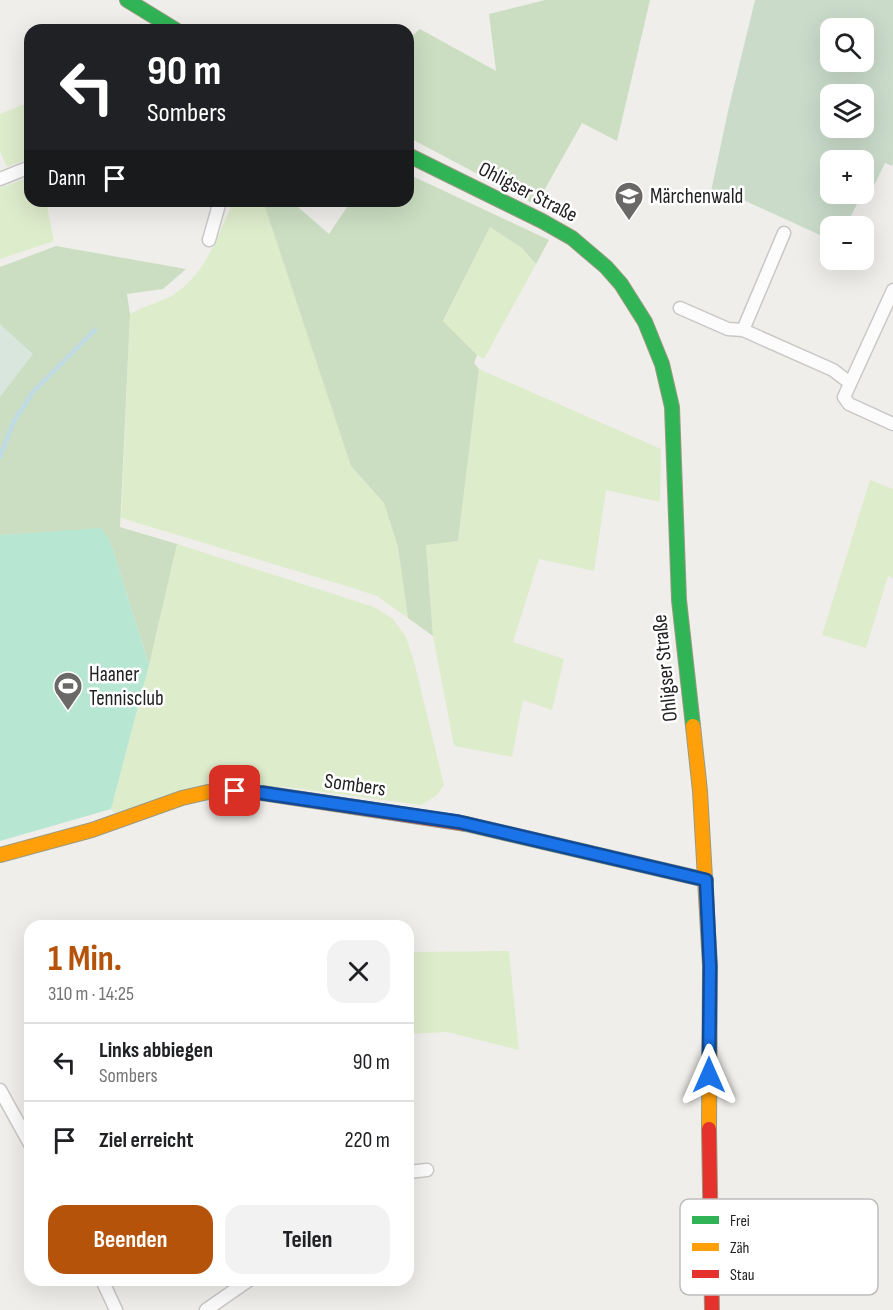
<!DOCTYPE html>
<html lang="de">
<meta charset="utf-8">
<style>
body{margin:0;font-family:"Sofia Sans Condensed",sans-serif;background:#f2f2f2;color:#202124;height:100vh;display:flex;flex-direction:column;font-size:22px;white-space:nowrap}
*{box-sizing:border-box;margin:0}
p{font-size:20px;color:#757577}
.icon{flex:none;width:33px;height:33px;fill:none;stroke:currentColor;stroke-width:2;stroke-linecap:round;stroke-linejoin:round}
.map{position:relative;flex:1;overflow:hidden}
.panel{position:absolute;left:24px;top:920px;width:390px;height:366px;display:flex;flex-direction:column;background:#fff;border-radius:18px;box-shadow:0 6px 24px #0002}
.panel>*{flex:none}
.top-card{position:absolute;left:24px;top:24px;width:390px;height:183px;border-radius:18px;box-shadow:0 6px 24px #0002;background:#202124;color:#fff;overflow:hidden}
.buttons{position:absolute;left:820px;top:18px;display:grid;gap:12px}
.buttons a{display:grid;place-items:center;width:54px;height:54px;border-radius:12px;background:#fff;box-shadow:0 6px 24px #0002;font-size:30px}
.pin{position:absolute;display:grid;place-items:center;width:51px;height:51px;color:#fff;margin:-26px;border-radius:12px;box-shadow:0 3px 9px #0006}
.me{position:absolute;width:66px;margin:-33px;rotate:0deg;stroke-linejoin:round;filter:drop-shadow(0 0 4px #0008)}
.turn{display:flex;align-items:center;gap:21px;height:126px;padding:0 24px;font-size:27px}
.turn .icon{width:78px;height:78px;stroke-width:2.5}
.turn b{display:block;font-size:42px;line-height:51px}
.then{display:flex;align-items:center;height:57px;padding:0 24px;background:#0003;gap:12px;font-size:22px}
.round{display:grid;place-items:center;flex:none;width:63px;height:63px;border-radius:18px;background:#f2f2f2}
.overview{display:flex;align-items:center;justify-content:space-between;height:102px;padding:0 24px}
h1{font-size:36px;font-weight:700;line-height:45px;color:#b45309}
.primary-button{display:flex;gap:12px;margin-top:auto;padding:12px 24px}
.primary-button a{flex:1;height:69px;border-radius:18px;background:#b45309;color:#fff;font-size:24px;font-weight:700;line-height:69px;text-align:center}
.primary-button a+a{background:#f2f2f2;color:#202124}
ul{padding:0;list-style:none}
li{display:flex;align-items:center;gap:18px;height:78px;padding:0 24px;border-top:2px solid #e0e0e0}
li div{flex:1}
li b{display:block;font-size:22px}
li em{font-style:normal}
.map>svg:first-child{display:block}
</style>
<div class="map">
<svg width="893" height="1310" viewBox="0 0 893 1310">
<rect width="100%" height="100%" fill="#f0eeeb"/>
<path fill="#ddeccb" d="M29,102L30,158L7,167L0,151V114Z
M30,177V201H46L54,241L0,259V188Z
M230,201H263L351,466L384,503L398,547L408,618L377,596L353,588L121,518L130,314C145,305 162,302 173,295C204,275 216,241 230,209Z
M490,227L522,248L536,264L484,359L477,355L443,322Z
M479,369L661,449L660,502L606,490L594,571L539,559L513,642L564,659L552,710L523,700L512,757L454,746L433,636L426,544L458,541Z
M870,480L893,489V578L888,576L866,648L822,635Z
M177,544L374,607L393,619L406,637L414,661L444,785L436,796L421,805L286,787L210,785L114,813L111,809L149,665Z
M509,951L519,1050L447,1032L408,1034V952Z"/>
<path fill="#cbdec1" d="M545,0H650L617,141L582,123L536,205L408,137V39L420,29L496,71L489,14Z
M408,174L549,240L536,264L522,248L490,227L443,321L477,355L474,363L479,369L458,541L426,545L433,636L408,618L398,547L384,503L351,466L263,201H291L329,234L351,201H408Z
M56,246L186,269L163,289L127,294L130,314L120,527L177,544L149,665L110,541L101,529L0,535V267Z"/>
<path fill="#d9e6de" d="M0,324L33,354L0,397Z"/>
<path fill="#cadbca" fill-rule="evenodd" d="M755,0H893V163L892,166L885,163L868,198L861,196L846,226H831V240L728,193L709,201L728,111ZM831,28H864V62H831ZM831,94H864V128H831ZM831,160H864V194H831Z"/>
<path fill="#b7e6d2" d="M101,528L110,541L149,665L111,809L0,841V535Z"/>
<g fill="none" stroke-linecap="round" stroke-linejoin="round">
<path stroke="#bfdbe3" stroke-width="4.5" d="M0,457L14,421L33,392L95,330"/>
<g stroke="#c9c8c7" stroke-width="15">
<path id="street" d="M0,179L30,167
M209,240L220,201
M893,290L844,397L849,404L893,424
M680,308L728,329L743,330L833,370L850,383
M743,330L784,233
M0,1090L30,1144
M408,1172L427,1170
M102,1280L116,1310
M206,1310L249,1280"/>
</g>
<g stroke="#999a82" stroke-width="16">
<path id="fast" d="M127,0L176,30
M408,155L542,221L572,238L606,267L621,284L645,322L662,364L672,407L679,600L693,726
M466,824L706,880"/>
</g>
<g stroke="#999a82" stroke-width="16">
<path id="slow" d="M693,726L700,791L710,966L709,1129
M0,855L92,830L182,798L208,792L262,793"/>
</g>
<g stroke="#999a82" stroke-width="16">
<path id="jam" d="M262,793L466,824
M709,1129L712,1310"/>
</g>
<use href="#street" stroke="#fdfcfc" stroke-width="12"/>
<use href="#fast" stroke="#30b455" stroke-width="14"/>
<use href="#slow" stroke="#ff9f0a" stroke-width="14"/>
<use href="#jam" stroke="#e5322d" stroke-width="14"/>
</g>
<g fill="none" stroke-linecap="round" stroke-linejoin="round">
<g stroke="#114b97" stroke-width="15">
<path id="route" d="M235,791L262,793L459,822L706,880L710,966L709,1075"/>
</g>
<use href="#route" stroke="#1a73e8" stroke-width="10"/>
</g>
<defs>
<g id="school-pin" transform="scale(1.5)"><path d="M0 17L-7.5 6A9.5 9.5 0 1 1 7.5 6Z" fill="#6a6968" stroke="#fff"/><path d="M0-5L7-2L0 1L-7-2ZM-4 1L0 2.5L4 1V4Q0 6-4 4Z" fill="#fff"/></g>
<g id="stadium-pin" transform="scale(1.5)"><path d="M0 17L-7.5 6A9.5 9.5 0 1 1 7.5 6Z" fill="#6a6968" stroke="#fff"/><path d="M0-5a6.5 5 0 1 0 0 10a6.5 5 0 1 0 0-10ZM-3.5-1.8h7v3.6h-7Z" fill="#fff"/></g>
</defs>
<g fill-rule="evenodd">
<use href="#school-pin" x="629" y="196"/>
<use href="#stadium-pin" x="68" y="686"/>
</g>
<g text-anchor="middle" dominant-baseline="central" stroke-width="5" stroke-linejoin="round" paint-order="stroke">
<g font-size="21" fill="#222" stroke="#fff">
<text transform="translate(528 192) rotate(27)">Ohligser Straße</text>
<text transform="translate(665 668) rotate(-96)">Ohligser Straße</text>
<text transform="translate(355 785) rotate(8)">Sombers</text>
</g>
<g font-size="21" fill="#222" stroke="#fff" text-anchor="start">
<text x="650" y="196">Märchenwald</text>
<text x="89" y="674">Haaner<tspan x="89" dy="24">Tennisclub</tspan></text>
</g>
</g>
<rect x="680" y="1199" width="198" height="96" rx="9" fill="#fff" stroke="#bdbdbd" stroke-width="1.5"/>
<rect x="692" y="1216" width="27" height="8" fill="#30b455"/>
<rect x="692" y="1243" width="27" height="8" fill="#ff9f0a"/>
<rect x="692" y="1270" width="27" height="8" fill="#e5322d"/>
<g font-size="16" fill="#222">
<text x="730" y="1226">Frei</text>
<text x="730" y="1253">Zäh</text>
<text x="730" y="1280">Stau</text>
</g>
</svg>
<div class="buttons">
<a><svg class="icon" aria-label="search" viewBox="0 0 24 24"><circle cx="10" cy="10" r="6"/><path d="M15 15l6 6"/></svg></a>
<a><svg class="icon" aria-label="layers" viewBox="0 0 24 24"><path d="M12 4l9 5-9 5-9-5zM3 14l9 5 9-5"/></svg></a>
<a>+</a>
<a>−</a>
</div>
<div class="pin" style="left:235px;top:791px;background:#d93025"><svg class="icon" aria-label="arrive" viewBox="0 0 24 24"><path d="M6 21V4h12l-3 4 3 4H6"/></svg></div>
<svg class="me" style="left:709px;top:1075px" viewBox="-20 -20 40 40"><path d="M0-17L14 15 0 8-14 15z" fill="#1a73e8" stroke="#fff" stroke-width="4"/></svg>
<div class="top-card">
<div class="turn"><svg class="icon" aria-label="left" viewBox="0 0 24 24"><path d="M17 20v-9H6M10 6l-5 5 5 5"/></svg><div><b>90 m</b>Sombers</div></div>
<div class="then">Dann<svg class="icon" aria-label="arrive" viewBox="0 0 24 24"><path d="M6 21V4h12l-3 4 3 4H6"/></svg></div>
</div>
<section class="panel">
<div class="overview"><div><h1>1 Min.</h1><p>310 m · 14:25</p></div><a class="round"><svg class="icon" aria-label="close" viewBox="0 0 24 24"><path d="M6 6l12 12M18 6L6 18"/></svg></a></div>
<ul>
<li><svg class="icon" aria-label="left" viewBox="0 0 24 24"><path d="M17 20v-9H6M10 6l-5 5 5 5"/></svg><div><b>Links abbiegen</b><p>Sombers</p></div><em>90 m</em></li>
<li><svg class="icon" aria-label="arrive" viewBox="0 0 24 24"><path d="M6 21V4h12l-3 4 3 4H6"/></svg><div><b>Ziel erreicht</b></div><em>220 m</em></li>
</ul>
<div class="primary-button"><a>Beenden</a><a>Teilen</a></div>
</section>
</div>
